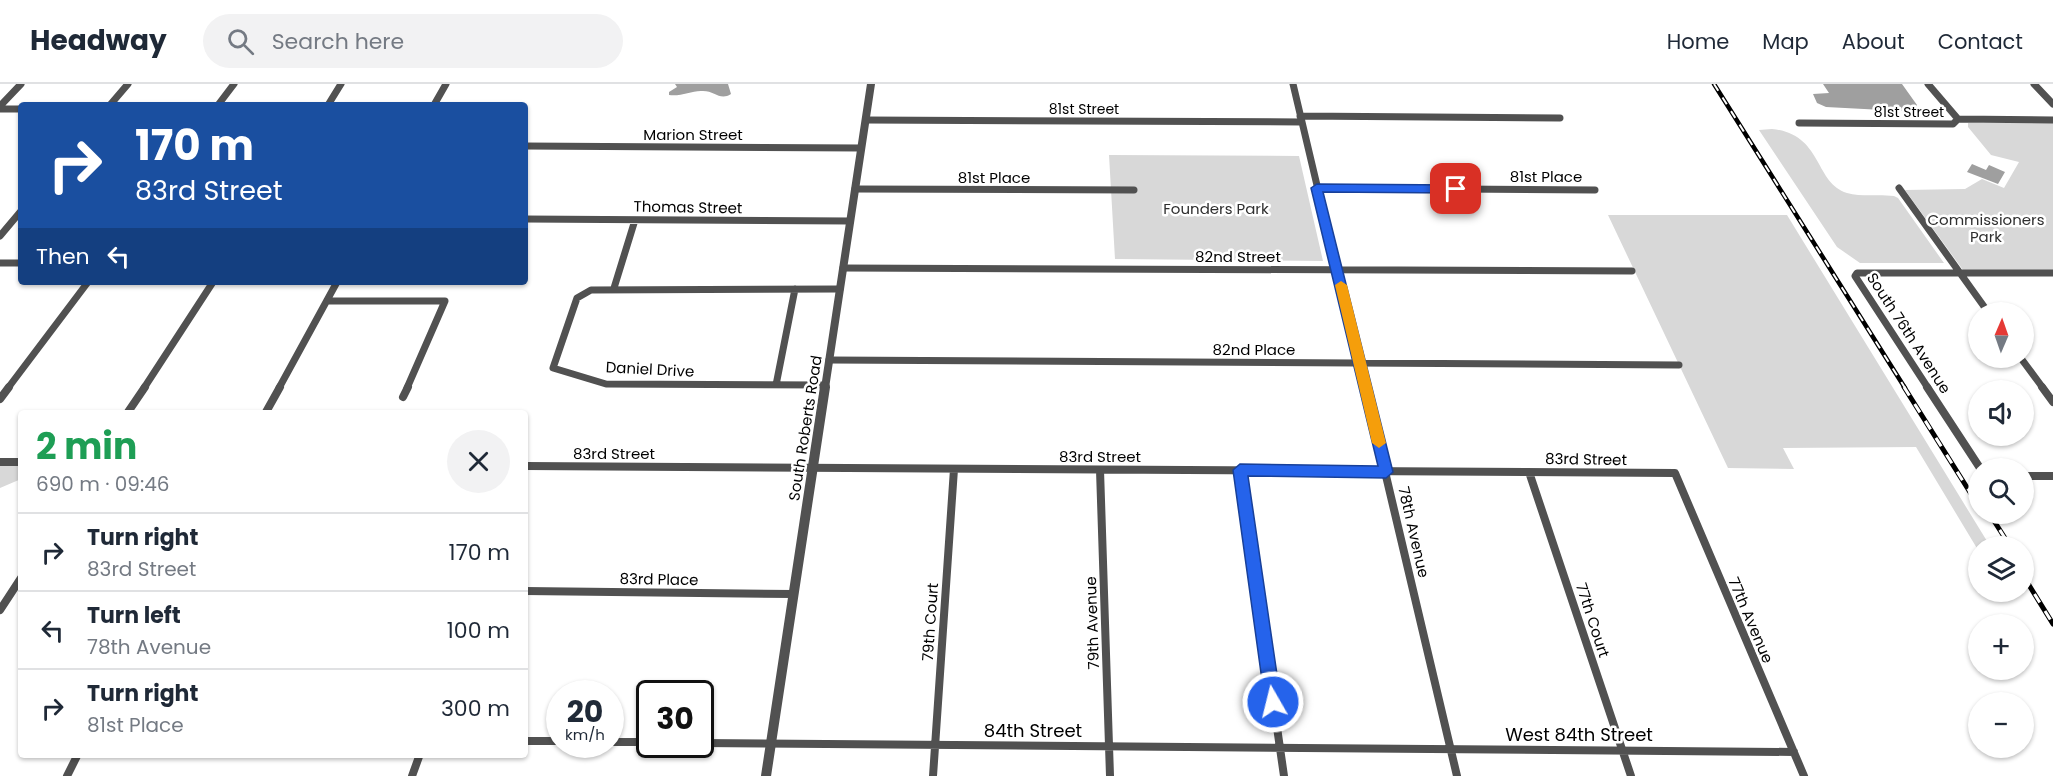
<!DOCTYPE html>
<meta charset="utf-8">
<style>
body{margin:0;font-family:Poppins,sans-serif;background:#f2f2f3;color:#1f2937;height:100vh;display:flex;flex-direction:column;font-size:22px;white-space:nowrap}
*{box-sizing:border-box;margin:0}
p{font-size:20px;color:#747a83}
.icon{flex:none;width:33px;height:33px;fill:none;stroke:currentColor;stroke-width:2;stroke-linecap:round;stroke-linejoin:round}
.map{position:relative;flex:1;overflow:hidden}
.sheet{position:absolute;left:18px;top:326px;width:510px;height:348px;display:flex;flex-direction:column;background:#fff;border-radius:6px;box-shadow:0 2px 4px #0004}
.sheet>*{flex:none}
.hud{position:absolute;left:18px;top:18px;width:510px;height:183px;border-radius:6px;box-shadow:0 2px 4px #0004;background:#1a4fa0;color:#fff;overflow:hidden}
.needle{width:39px;rotate:2deg}
.buttons{position:absolute;left:1968px;top:218px;display:grid;gap:12px}
.buttons a{display:grid;place-items:center;width:66px;height:66px;border-radius:50%;background:#fff;box-shadow:0 2px 4px #0004;font-size:30px}
.speed{position:absolute;left:546px;top:596px;display:flex;gap:12px;font-size:30px;font-weight:700;text-align:center}
.speed>*{display:grid;place-content:center;width:78px;height:78px;border-radius:50%;background:#fff;box-shadow:0 2px 4px #0004;line-height:1}
.speed small{font-size:15px;font-weight:400}
.speed .limit{border:3px solid #111;border-radius:9px;background:#fff;color:#111}
.pin{position:absolute;display:grid;place-items:center;width:51px;height:51px;color:#fff;margin:-26px;border-radius:12px;box-shadow:0 3px 9px #0006}
.me{position:absolute;width:66px;margin:-33px;rotate:352deg;stroke-linejoin:round;filter:drop-shadow(0 0 4px #0008)}
.turn{display:flex;align-items:center;gap:21px;height:126px;padding:0 18px;font-size:27px}
.turn .icon{width:78px;height:78px;stroke-width:2.5}
.turn b{display:block;font-size:42px;line-height:51px}
.then{display:flex;align-items:center;height:57px;padding:0 18px;background:#0003;gap:12px;font-size:22px}
.round{display:grid;place-items:center;flex:none;width:63px;height:63px;border-radius:32px;background:#f2f2f3}
.overview{display:flex;align-items:center;justify-content:space-between;height:102px;padding:0 18px}
h1{font-size:36px;font-weight:700;line-height:45px;color:#1e9e55}
ul{padding:0;list-style:none}
li{display:flex;align-items:center;gap:18px;height:78px;padding:0 18px;border-top:2px solid #e0e1e3}
li div{flex:1}
li b{display:block;font-size:22px}
li em{font-style:normal}
header{display:flex;align-items:center;gap:36px;box-sizing:border-box;height:84px;padding:0 30px;background:#fff;border-bottom:2px solid #e0e1e3}
header strong{font-size:28px}
nav{display:flex;gap:33px;margin-inline-start:auto;font-size:21px}
.search{width:420px;height:54px;background:#f2f2f3;display:flex;align-items:center;gap:15px;box-sizing:border-box;padding:0 21px;border-radius:33px;color:#747a83;font-size:22px}
.map>svg:first-child{display:block}
</style>
<header>
<strong>Headway</strong>
<div class="search"><svg class="icon" aria-label="search" viewBox="0 0 24 24"><circle cx="10" cy="10" r="6"/><path d="M15 15l6 6"/></svg>Search here</div>
<nav><a>Home</a><a>Map</a><a>About</a><a>Contact</a></nav>
</header>
<div class="map">
<svg width="2053" height="692" viewBox="0 0 2053 692">
<rect width="100%" height="100%" fill="#fff"/>
<path fill="#d8d8d8" d="M1968,39H2053V186H1963L1905,106L1965,105L1982,95L2004,104L2019,78L1991,71L1968,43Z
M1772,45C1823,50 1814,99 1847,109C1861,113 1879,110 1894,112L1898,114L1944,179H1860L1837,163L1759,46Z
M1109,71L1299,72L1323,177L1115,175Z
M1608,131H1787L1990,462H1978V466L1916,363L1783,364L1794,385L1728,384Z
M0,381H21V395L0,404Z"/>
<path fill="#9f9f9f" d="M675,0H728L731,10C720,17 715,7 703,7C692,6 681,13 669,11V8L677,3Z
M1823,0H1902L1917,21L1913,26L1902,27L1826,23L1817,19L1813,10L1829,9Z
M1972,80L1986,86L1989,81L2005,88L1998,100L1967,88Z"/>
<g fill="none" stroke-linecap="round" stroke-linejoin="round">
<path stroke="#515151" stroke-width="7" d="M1293,0L1365,304
M1928,0L1958,35
M2034,0L2053,20
M110,21L128,0
M218,21L234,0
M328,21L341,0
M434,21L446,0
M0,22L21,0
M0,25H21
M1300,32L1560,34
M866,36L1302,38
M1799,39L1953,40L1958,35L2053,36
M525,62L861,64
M1317,104L1595,106
M1899,104L1988,228
M855,105L1134,106
M525,135L850,137
M0,152L21,127
M0,179H21
M843,184L1632,187
M614,204L635,136
M327,217H445L407,304
M2020,273L2043,304
M829,276L1679,281
M776,301L795,205
M825,301L606,300L553,284L577,214L591,206L840,205
M8,304L88,198
M144,304L213,198
M279,304L337,198
M1928,304L1855,192L1857,189H2053"/>
<path stroke="#515151" stroke-width="8" d="M1365,303L1457,692
M1927,303L1980,384
M2042,303L2053,318
M403,313L408,303
M0,315L9,303
M128,328L145,303
M266,328L280,303
M0,378H21
M525,382L1675,389L1804,692
M1100,386L1110,692
M1240,386L1284,692
M1529,388L1631,692
M2024,392H2053
M525,507L793,510
M0,526L21,494
M525,657H560
M610,658H650
M700,659L1794,668
M67,692L78,670
M412,692L420,670
M933,692L954,385"/>
<path stroke="#515151" stroke-width="8" d="M825,304L871,0"/>
<path stroke="#515151" stroke-width="10" d="M766,692L825,303"/>
<g stroke="#000" stroke-width="4.5">
<path id="rail-far1" d="M1714,0L1905,304"/>
</g>
<g stroke="#000" stroke-width="5">
<path id="rail" d="M1904,303L1978,421
M1989,429L2010,462
M2024,493L2053,540"/>
</g>
<use href="#rail-far1" stroke="#fff" stroke-width="2" stroke-dasharray="8" stroke-linecap="butt"/>
<use href="#rail" stroke="#fff" stroke-width="3" stroke-dasharray="10" stroke-linecap="butt"/>
</g>
<path fill="#2563eb" stroke="#184099" stroke-width="1.5" d="M1317,100L1456,101L1461,105L1456,109L1323,108L1393,388L1386,394L1248,392L1281,618L1279,623L1273,625L1268,623L1265,618L1233,386L1240,380L1378,382L1311,104Z"/>
<path fill="#f59e0b" d="M1341,197L1347,201L1386,359L1379,364L1372,359L1335,201Z"/>
<g text-anchor="middle" dominant-baseline="central" stroke-width="5" stroke-linejoin="round" paint-order="stroke">
<g font-size="14" fill="#000" stroke="#fff">
<text x="1084" y="25">81st Street</text>
<text x="1909" y="28">81st Street</text>
</g>
<g font-size="15" fill="#000" stroke="#fff">
<text x="693" y="50">Marion Street</text>
<text x="1546" y="92">81st Place</text>
<text x="994" y="93">81st Place</text>
<text transform="translate(688 123) rotate(1)">Thomas Street</text>
<text x="1238" y="172">82nd Street</text>
<text transform="translate(1909 249) rotate(57)">South 76th Avenue</text>
<text x="1254" y="265">82nd Place</text>
<text transform="translate(650 285) rotate(3)">Daniel Drive</text>
<text transform="translate(805 344) rotate(-81)">South Roberts Road</text>
<text x="614" y="369">83rd Street</text>
<text x="1100" y="372">83rd Street</text>
<text transform="translate(1586 375) rotate(1)">83rd Street</text>
<text transform="translate(1414 448) rotate(77)">78th Avenue</text>
<text transform="translate(659 495) rotate(1)">83rd Place</text>
<text transform="translate(1593 536) rotate(72)">77th Court</text>
<text transform="translate(1751 536) rotate(67)">77th Avenue</text>
<text transform="translate(930 538) rotate(-86)">79th Court</text>
<text transform="translate(1092 539) rotate(-92)">79th Avenue</text>
</g>
<g font-size="15" fill="#2f2f2f" stroke="#fff">
<text x="1216" y="124">Founders Park</text>
<text x="1986" y="135">Commissioners<tspan x="1986" dy="17">Park</tspan></text>
</g>
<g font-size="18" fill="#000" stroke="#fff">
<text x="1033" y="646">84th Street</text>
<text x="1579" y="650">West 84th Street</text>
</g>
</g>
</svg>
<div class="buttons">
<a><svg class="needle" viewBox="-14 -14 28 28"><path d="M0-13l5 13h-10z" fill="#e53935"/><path d="M0 13l5-13h-10z" fill="#747a83"/></svg></a>
<a><svg class="icon" aria-label="sound" viewBox="0 0 24 24"><path d="M4 9h4l5-4v14l-5-4H4zM17 9q2 3 0 6"/></svg></a>
<a><svg class="icon" aria-label="search" viewBox="0 0 24 24"><circle cx="10" cy="10" r="6"/><path d="M15 15l6 6"/></svg></a>
<a><svg class="icon" aria-label="layers" viewBox="0 0 24 24"><path d="M12 4l9 5-9 5-9-5zM3 14l9 5 9-5"/></svg></a>
<a>+</a>
<a>−</a>
</div>
<div class="speed"><div>20<small>km/h</small></div><div class="limit">30</div></div>
<div class="pin" style="left:1456px;top:105px;background:#d93025"><svg class="icon" aria-label="arrive" viewBox="0 0 24 24"><path d="M6 21V4h12l-3 4 3 4H6"/></svg></div>
<svg class="me" style="left:1273px;top:618px" viewBox="-20 -20 40 40"><circle r="17" fill="#2563eb" stroke="#fff" stroke-width="3"/><path d="M0-11L8 9 0 5-8 9z" fill="#fff"/></svg>
<div class="hud">
<div class="turn"><svg class="icon" aria-label="right" viewBox="0 0 24 24"><path d="M7 20v-9h11M14 6l5 5-5 5"/></svg><div><b>170 m</b>83rd Street</div></div>
<div class="then">Then<svg class="icon" aria-label="left" viewBox="0 0 24 24"><path d="M17 20v-9H6M10 6l-5 5 5 5"/></svg></div>
</div>
<section class="sheet">
<div class="overview"><div><h1>2 min</h1><p>690 m · 09:46</p></div><a class="round"><svg class="icon" aria-label="close" viewBox="0 0 24 24"><path d="M6 6l12 12M18 6L6 18"/></svg></a></div>
<ul>
<li><svg class="icon" aria-label="right" viewBox="0 0 24 24"><path d="M7 20v-9h11M14 6l5 5-5 5"/></svg><div><b>Turn right</b><p>83rd Street</p></div><em>170 m</em></li>
<li><svg class="icon" aria-label="left" viewBox="0 0 24 24"><path d="M17 20v-9H6M10 6l-5 5 5 5"/></svg><div><b>Turn left</b><p>78th Avenue</p></div><em>100 m</em></li>
<li><svg class="icon" aria-label="right" viewBox="0 0 24 24"><path d="M7 20v-9h11M14 6l5 5-5 5"/></svg><div><b>Turn right</b><p>81st Place</p></div><em>300 m</em></li>
</ul>
</section>
</div>
